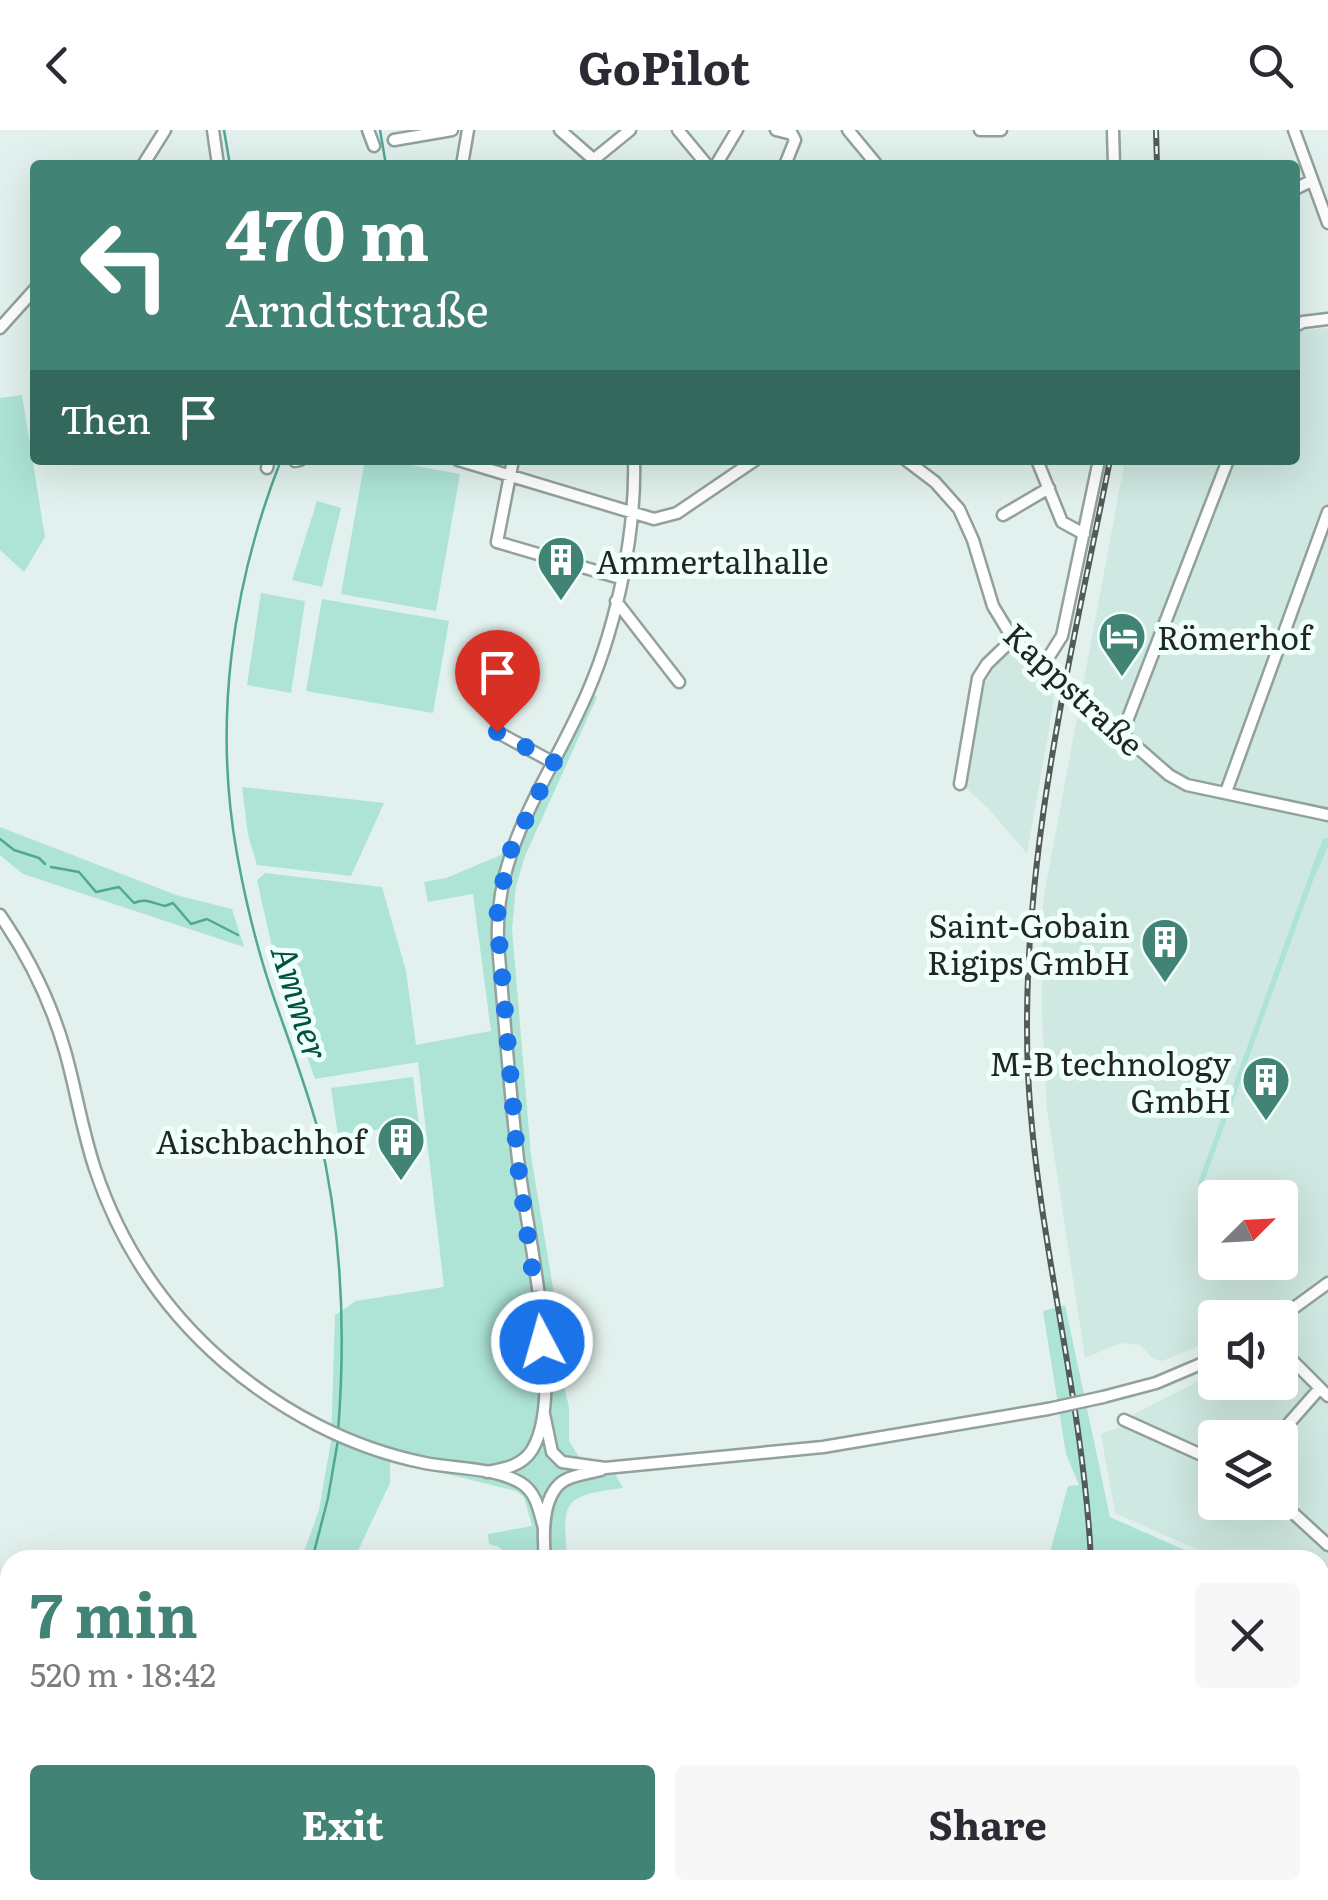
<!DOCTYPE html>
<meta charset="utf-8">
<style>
body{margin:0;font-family:Literata,serif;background:#f7f7f7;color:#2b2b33;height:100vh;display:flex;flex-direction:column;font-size:38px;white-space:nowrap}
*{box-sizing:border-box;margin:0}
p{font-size:32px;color:#7c7c81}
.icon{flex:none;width:55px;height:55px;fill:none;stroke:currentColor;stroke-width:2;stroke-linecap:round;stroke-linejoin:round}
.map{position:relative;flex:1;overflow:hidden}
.sheet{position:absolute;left:0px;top:1420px;width:1330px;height:350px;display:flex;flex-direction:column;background:#fff;border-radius:30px 30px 0 0;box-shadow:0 10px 40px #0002}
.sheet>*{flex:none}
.banner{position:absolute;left:30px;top:30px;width:1270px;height:305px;border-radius:10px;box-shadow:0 10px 40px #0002;background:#418374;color:#fff;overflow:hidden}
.needle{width:65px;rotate:66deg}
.tools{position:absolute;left:1198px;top:1050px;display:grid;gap:20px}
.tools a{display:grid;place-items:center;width:100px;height:100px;border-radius:10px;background:#fff;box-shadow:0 10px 40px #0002;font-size:50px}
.pin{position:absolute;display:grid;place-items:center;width:85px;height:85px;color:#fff;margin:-102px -42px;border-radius:50% 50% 50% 0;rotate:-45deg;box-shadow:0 0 10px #0007}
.pin .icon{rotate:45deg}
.me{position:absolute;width:110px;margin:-55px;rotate:354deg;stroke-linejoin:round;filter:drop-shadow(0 0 8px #0008)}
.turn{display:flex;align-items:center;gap:35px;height:210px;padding:0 30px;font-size:45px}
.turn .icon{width:130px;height:130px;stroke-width:2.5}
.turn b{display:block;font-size:70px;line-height:85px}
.then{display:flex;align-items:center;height:95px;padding:0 30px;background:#0003;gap:20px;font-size:38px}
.round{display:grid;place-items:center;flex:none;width:105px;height:105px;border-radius:10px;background:#f7f7f7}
.head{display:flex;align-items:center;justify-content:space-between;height:170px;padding:0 30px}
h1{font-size:60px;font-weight:700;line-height:75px;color:#418374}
.button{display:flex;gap:20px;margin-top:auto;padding:20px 30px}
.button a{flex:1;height:115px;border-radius:10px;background:#418374;color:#fff;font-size:40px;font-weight:700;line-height:115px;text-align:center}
.button a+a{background:#f7f7f7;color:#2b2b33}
header{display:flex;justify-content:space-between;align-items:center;height:130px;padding:0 30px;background:#fff;font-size:45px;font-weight:700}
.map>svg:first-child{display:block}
</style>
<header><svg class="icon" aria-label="back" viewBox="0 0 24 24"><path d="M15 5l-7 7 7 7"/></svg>GoPilot<svg class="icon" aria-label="search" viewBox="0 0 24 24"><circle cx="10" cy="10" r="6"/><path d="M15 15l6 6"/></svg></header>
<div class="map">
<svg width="1328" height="1770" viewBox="0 0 1328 1770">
<rect width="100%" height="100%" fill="#e2f1ed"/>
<path fill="#cfe8e1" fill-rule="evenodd" d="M1295,191L1305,200L1328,198V1481L1320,1474V1430H1221L1115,1383L1101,1304L1124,1296L1134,1284L1215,1243V1252H1280V1188H1215V1209L1162,1231L1153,1229L1140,1215L1121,1213L1085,1228L1047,978L1042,885L1043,771L1125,330H1295ZM1215,1068H1280V1132H1215ZM1215,1308H1280V1372H1215Z
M1007,522L1020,525L1054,551L1053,577L1027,723L987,677L964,656L982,551L997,529Z"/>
<path fill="#ade4d5" d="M22,265L45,407L24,442L0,420V268Z
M365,330H384L460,344L436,481L341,464Z
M317,371L341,378L322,457L292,450Z
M261,463L305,471L291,563L247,555Z
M322,469L449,491L433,583L306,561Z
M586,560L597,567L525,726L516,756L512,799L531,1026L556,1176L561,1242L569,1278V1311L581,1330L608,1332L623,1358C564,1366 561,1369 568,1430H509L499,1417L489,1414L488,1404L532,1396L524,1367L516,1361L390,1330V1353L355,1427L351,1430H301L319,1380L331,1311L335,1185L356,1171L444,1157L418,932L315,949L278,844L257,750L265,743L382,757L406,841L416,915L491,901L473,764L428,772L424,752L446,748L501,725Z
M242,657L384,673L351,746L257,735L248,705Z
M0,697L176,765L232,779L244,817L23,744L0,725Z
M1328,708V717L1314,748L1202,1057L1198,1053L1317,724L1323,709Z
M413,947L419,994L338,1005L331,958Z
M1065,1175L1110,1387L1207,1430H1048L1068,1356L1079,1355L1066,1324L1043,1181Z"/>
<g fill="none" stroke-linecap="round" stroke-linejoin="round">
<path stroke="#4fa794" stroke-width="2.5" d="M224,0L230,35
M380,0L386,35
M281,330C232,455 213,591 237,724C246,774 258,823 275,871C290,914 306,956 318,1000C342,1099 346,1201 338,1302
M0,709L14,720L39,728L45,734
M51,737L79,742L96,762L119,757L134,773C147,767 153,774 165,776L173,773L191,794L207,789L238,805
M312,1430L328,1368L338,1310
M1320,1511L1328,1529
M217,1770L218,1760"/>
<g stroke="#92a19d" stroke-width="15">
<path id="minor" d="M213,0L218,35
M368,0L374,16
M560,0L600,35
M678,0L707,35
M776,0L792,4L795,10L785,35
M848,0L877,35
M980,0H1001
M1113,0L1114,35
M1294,0L1328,93
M394,10L452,0
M143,35L165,0
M462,35L468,0
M587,35L630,0
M716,35L737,0
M1295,59L1311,51
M1295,196L1303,192L1328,189
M0,198L35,159
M458,330L654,389L677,383L755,330
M513,330L497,412L620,448
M906,330L935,352L959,379L973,410L993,476L1013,509L1169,645L1187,655L1328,685
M1037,330L1062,392L1084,404
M295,331L300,330
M267,338L269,330
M1003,385L1049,358
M616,471L679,552
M1043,536L1062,506L1099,330
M1119,601L1125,596L1228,330
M497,602L554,633
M960,654L978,548L987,534L1013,509
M1226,662L1328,382
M0,785C29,827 51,872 65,921C76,960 82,1000 95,1039C120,1114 164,1180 224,1232C281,1281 350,1318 425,1333C454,1339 494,1337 521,1353C537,1363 539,1381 544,1398
M1280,1188L1328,1153
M1280,1218L1328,1266
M1103,1267L1156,1253L1215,1228
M544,1284L552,1322L562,1332L605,1338L823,1317L1048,1279
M1124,1290L1215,1331
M1276,1308L1320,1258
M487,1342C504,1339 522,1336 532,1320C566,1265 527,1102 519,1037C510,967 505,896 499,826C488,721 551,650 589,559C617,493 636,402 634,330
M1280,1371L1328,1415
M545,1430C543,1407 541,1368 562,1352C571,1345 590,1343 601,1340
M700,1760L707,1770"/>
</g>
<use href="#minor" stroke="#fff" stroke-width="10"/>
<g stroke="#535a59" stroke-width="6">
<path id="rail" d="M1156,0L1157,35
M1091,1430C1083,1266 1036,1106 1028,943C1019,736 1070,532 1110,330
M1059,1770L1061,1760"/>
</g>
<use href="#rail" stroke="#effffa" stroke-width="2.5" stroke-dasharray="8" stroke-linecap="butt"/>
<g stroke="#92a19d" stroke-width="15" stroke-linecap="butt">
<path id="minor-bridge" d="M1048,1279L1103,1267"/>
</g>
<use href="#minor-bridge" stroke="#fff" stroke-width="10"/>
</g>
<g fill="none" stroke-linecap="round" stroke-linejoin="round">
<path stroke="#1a73e8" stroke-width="18" stroke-dasharray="0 32.4" d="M497,602L554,632L508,726L497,786L518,1035L542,1212"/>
</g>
<defs>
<g id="building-pin" transform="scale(2.5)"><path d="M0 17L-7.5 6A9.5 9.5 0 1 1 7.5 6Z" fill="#418374" stroke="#effffa"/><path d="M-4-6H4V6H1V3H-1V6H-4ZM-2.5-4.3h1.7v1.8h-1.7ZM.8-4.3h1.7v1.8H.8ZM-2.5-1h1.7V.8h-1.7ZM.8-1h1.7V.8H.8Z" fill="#fff"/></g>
<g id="hotel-pin" transform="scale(2.5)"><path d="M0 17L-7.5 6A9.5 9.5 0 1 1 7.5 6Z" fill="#418374" stroke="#effffa"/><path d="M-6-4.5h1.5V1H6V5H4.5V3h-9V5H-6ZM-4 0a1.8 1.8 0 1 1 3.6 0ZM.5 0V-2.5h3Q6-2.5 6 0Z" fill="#fff"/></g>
</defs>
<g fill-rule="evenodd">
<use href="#building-pin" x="561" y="430"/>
<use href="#hotel-pin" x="1122" y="506"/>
<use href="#building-pin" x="1165" y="812"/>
<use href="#building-pin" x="1266" y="950"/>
<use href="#building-pin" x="401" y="1010"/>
</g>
<g text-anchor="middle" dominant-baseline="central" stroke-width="10" stroke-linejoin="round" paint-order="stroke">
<g font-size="32" fill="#212625" stroke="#effffa" text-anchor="end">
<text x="596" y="430" text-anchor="start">Ammertalhalle</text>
<text x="1157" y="506" text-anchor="start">Römerhof</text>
<text x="1130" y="794">Saint-Gobain<tspan x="1130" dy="37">Rigips GmbH</tspan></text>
<text x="1231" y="932">M-B technology<tspan x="1231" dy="37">GmbH</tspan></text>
<text x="366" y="1010">Aischbachhof</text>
</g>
<g font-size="32" fill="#212625" stroke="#effffa">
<text transform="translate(1075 558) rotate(43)">Kappstraße</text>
</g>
<g font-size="35" font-style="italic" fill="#005144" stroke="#effffa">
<text transform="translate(302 872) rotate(73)">Ammer</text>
</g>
</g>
</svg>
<div class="tools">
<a><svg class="needle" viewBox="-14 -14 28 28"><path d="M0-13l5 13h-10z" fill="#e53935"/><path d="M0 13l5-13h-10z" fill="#7c7c81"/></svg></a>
<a><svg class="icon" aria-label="sound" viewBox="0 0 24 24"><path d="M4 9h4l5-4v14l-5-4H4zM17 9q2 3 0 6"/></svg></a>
<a><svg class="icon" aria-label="layers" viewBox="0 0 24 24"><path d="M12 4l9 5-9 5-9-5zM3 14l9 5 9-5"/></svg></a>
</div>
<div class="pin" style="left:497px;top:602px;background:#d93025"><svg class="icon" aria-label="arrive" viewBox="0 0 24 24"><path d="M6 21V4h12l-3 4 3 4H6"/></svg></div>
<svg class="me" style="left:542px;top:1212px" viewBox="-20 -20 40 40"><circle r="17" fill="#1a73e8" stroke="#fff" stroke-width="3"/><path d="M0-11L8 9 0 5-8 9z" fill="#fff"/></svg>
<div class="banner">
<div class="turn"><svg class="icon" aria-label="left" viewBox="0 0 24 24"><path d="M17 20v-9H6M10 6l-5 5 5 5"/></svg><div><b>470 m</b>Arndtstraße</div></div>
<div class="then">Then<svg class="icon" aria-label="arrive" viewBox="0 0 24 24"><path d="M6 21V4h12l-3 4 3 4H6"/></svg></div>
</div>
<section class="sheet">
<div class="head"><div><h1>7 min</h1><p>520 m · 18:42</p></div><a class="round"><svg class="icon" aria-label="close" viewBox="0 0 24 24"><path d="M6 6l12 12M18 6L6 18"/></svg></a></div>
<div class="button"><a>Exit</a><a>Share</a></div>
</section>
</div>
